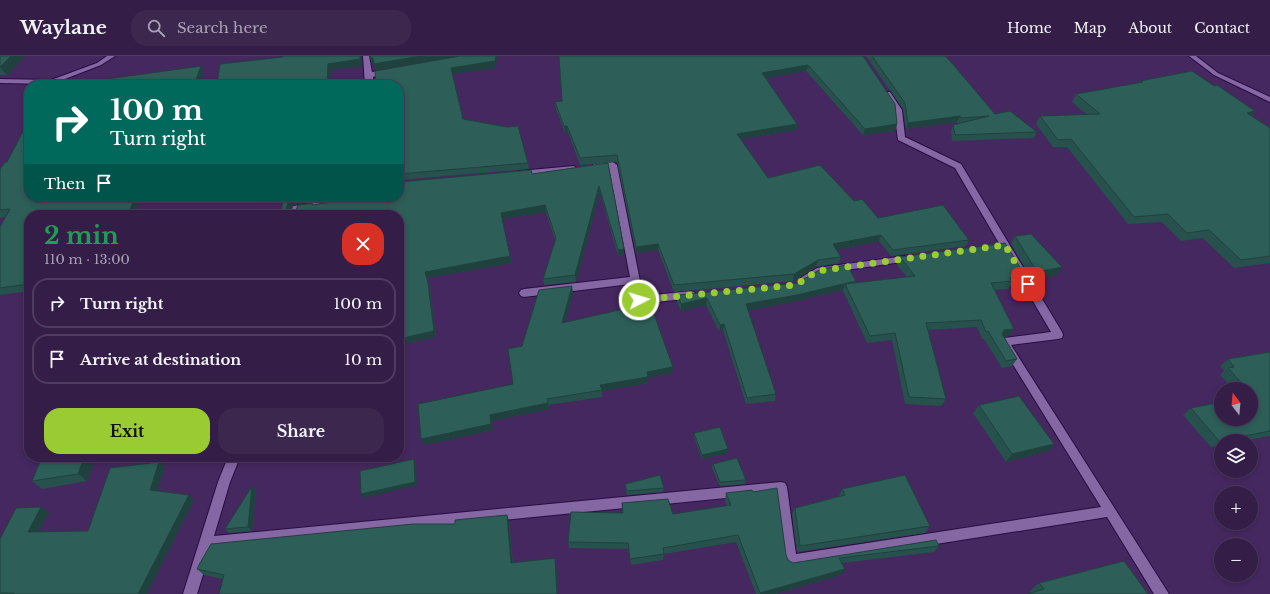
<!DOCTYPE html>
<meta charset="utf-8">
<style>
body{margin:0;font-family:"Libre Baskerville",serif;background:#3c274e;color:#f1f3f6;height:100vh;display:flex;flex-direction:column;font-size:15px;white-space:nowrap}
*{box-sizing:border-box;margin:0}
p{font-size:13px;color:#a9a2b4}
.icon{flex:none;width:22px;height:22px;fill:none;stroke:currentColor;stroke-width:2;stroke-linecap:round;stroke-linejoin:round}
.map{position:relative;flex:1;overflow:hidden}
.panel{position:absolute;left:24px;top:154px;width:380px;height:252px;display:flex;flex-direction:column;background:#341e47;border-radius:16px;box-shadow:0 2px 6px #0003,0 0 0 1px #4e3c60}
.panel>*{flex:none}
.banner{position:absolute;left:24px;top:24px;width:380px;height:122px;border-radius:16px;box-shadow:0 2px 6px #0003,0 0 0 1px #4e3c60;background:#00695c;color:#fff;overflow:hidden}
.needle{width:26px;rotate:344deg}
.fabs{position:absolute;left:1214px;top:326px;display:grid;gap:8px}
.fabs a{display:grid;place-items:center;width:44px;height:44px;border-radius:50%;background:#341e47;box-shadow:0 2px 6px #0003,0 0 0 1px #4e3c60;font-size:20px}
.pin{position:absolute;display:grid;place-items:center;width:34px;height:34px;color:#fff;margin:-17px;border-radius:8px;box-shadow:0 2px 6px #0006}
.me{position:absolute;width:44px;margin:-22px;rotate:85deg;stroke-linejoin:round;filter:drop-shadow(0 0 3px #0008)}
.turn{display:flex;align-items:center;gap:14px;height:84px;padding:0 20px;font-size:18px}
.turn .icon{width:52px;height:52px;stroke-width:2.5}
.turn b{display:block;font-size:28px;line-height:34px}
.then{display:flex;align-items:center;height:38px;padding:0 20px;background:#0003;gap:8px;font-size:15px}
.round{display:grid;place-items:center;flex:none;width:42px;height:42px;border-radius:16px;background:#3c274e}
.head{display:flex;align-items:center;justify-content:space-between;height:68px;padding:0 20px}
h1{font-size:24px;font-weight:800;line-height:30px;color:#1e9e55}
.cta{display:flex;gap:8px;margin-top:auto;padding:8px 20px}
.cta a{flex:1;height:46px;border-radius:16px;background:#9bcb33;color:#111;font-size:16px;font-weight:800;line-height:46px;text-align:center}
.cta a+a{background:#3c274e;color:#f1f3f6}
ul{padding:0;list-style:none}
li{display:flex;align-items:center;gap:12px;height:50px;margin:0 8px 6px;padding:0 12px;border:2px solid #4e3c60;border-radius:16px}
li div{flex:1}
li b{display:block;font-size:15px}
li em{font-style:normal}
header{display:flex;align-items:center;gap:24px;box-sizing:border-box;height:56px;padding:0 20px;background:#341e47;border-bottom:1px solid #4e3c60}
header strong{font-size:19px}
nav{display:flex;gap:22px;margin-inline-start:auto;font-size:14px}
.search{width:280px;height:36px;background:#3c274e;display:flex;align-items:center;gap:10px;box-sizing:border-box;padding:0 14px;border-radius:16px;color:#a9a2b4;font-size:15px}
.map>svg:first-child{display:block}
</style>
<header>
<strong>Waylane</strong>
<div class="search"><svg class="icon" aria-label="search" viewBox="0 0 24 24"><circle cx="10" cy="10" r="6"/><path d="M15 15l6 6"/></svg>Search here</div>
<nav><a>Home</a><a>Map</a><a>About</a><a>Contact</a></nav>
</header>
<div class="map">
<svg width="1270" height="538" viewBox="0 0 1270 538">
<rect width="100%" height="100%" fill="#45285f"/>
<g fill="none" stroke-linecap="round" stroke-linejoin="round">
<g stroke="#2b0c43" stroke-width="2">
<path id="minor" d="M107,0H115L101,9L52,28L0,27V23L51,24L97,7Z
M363,0H369L372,16L387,14L390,16L373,21V29H365Z
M1189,0H1196L1218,17L1270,41V46L1214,19Z
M884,36H890L902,54L905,81L961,108L1062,276L1063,279L1062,282L1058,283L1011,289L1169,538H1154L1107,461L791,511L786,509L785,505L776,437L211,493L197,538H183L218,426L228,401H240L230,426L214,480L781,426L785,427L787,431L796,498L1101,451L999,286L1000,283L1004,282L1051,276L955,112L898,84L894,54L883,38Z
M613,106L617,109L643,240L691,235L694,236L696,239L694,242L639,248L634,244L631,228L524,241L521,240L519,237L521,234L524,233L630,221L609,112L594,114L590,111L594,108Z
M574,110L578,113L577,115L519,121L515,118L519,115Z
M326,141H335L326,150L300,154L298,159H290L293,150L320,146Z
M912,199L915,200L917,202L915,204L819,218L805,226L800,223L802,221L817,212Z"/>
</g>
<use href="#minor" fill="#8567a4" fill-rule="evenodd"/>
</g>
<path fill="#27514c" d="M0,0H25L7,19H0Z
M863,0L897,68L895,75L863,79L806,15L766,22L797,68L796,74L741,83L768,122L854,145L878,162L969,184L966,190L891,200L879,185L836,194L841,201L839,207L816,211L793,225L674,236L658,194L636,197L617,106L580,109L568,76L565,77L556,53L555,46Z
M866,0H945L995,58L1037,76L1034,82L952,85L951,75L953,69L958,68L957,66L906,73L903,53Z
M496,12L453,18L463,63L528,107L529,113L399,124V29H376Z
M1140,25L1214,30L1255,55L1252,60L1270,72V207L1234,212L1203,182L1181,185L1162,166L1128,168L1067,91H1053L1036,68L1040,60L1087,59L1072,46L1076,38L1139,27Z
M7,106L29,159V235L0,239V171L6,161L0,162V113Z
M608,107L624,193V199L618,200L600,136L576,226L544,229L543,223L555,184L546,156L502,163L512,207L427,222L430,233L436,281L399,289V159H281L283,141L315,145L293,149L291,154H296L312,147L313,149Z
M1015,180L1057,219L1032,224L1011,188Z
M900,201L1020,227L1011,229L1008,233L994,234L1009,280L1004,281L1017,303L1012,310L1002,312L984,283H982L977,271L928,274L946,343L941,350L905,348L892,284L867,287L843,235V234L796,245L748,254L776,338L775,345L746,348L723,274L719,275L706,249L681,255L677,246L678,239L856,227L907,221L897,209Z
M573,237L565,266L673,311L672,317L648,322V327L602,335V341L548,349L549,353L491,365L493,374L424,389L513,328L522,290Z
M1270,296V380L1243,385H1221V389L1211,391L1183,359L1191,352L1251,363V333H1233L1220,319L1224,315L1220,310L1228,303Z
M979,349L1054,388L1048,395L1006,406L973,357Z
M694,377L728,393V397L702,403L694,381Z
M96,401L87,425L42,433L32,425Z
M159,406L165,411L157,435L194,444L147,538H0V483L49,456L38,476L88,475Z
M713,408L746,424L745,428L720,430L712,412Z
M625,428L664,432L663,436L627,439L625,432Z
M252,430L256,434L252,475L229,477L225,473Z
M842,433L930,470L925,477L797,496L792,458L795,452L839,440Z
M726,437L786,499L788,504L793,507L939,490L934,496L842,507L841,519L775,538H756L736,486L664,498L663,504L631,509L628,493L569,492L568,486L622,457V447L673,458L727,450L725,444Z
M507,459L509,465L513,507L555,502L556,508L558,538H219L223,523L204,519L197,513Z
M1039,527L1148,538L1031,537L1030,535Z"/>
<path fill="#20423e" d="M11,0H25L7,19L0,11Z
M360,0H362V10L331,14L330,29H327L328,8Z
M421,0H460L376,14L374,8H372L370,2Z
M496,0H497L496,12L453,18L451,12Z
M808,9L806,15L761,23L762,17Z
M201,10L204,16L199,29H194Z
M1255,55L1249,63L1247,57Z
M960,60L957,66L906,73L908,67Z
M797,68L796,74L737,84V78Z
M897,68L895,75L863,79L865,73Z
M564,70H567L568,76L565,77Z
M599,130L600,136L576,226L575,219Z
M135,141H142L135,159H128Z
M297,141H315V145L293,149L289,159L286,153L290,142Z
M545,149L546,156L502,163L501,157Z
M881,179L879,185L831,195L833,188Z
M658,188V194L636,197V191Z
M624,193V199L618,200V194Z
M510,200L512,207L427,222L430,233L436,281L399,289V283L425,216Z
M818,204L816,211L793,225L794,218Z
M1062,211L1057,219L1032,224L1037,216Z
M1025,219L1020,227L1011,229L1012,225L1010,222Z
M856,225L854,232L845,228L843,234L796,245L745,255L746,248Z
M572,230L573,237L563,274L562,267Z
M707,242L706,249L681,255V248Z
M724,268L723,274L719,275L720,269Z
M1014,273L1009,280L1000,282L1004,274Z
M673,311L672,317L648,322V327L602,335L600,329L647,316Z
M548,347L549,353L491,365L493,374L424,389L421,383L490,359Z
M1054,388L1048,395L1006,406L1012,398Z
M728,393V397L702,403V399Z
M84,401H96L87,425L78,418Z
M248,401H287L253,407Z
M414,403L416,407L417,429L363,442L361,438Z
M159,406L165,411L156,439L150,434Z
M252,430L256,434L252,475L248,471Z
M189,439L194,444L147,538H138Z
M41,451L49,456L36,481L28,476Z
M507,459L509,465L513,512L511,507Z
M555,502L556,508L558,538H557Z
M845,513L841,519L775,538H760V537Z"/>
<path fill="#2d5e58" stroke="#20423e" d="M0,0H11L0,11Z
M283,0H360V3L328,8L327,29H217L220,8L283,1Z
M370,0H421L374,8L373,2H370Z
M460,0H496L495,5L451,12L463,63L507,71L518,70L528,107L399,118V29H376L375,15Z
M559,0H863L895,48L897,68L865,73L808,9L762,17L797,68L737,78L768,122L820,109L854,145L862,143L878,162L943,149L969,184L893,194L881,179L833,188L841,201L818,204L794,218L674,229L658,188L636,191L617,99L580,102L567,70H564L555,46L562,45Z
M872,0H945L951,6L995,58L1010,55L1037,76L955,79L953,69L989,60L961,62L960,60L908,67L905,47Z
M201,10L194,29H105L107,23Z
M1192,15L1214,30L1217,29L1255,55L1247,57L1270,72V200L1241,204L1209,174L1187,177L1168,158L1134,161L1071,83L1058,84L1040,60L1100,58L1076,38L1143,26L1140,25Z
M29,64V141H135L128,159H29V228L0,232V171L10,153L0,154V113L5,106H7Z
M608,107L624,193L618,194L599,130L575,219L543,223L556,182L545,149L501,157L510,200L425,216L428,227L434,275L399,283V159H281L283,141H297L290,142L286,153L296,154L298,149L312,147V149L362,141H399V126L531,114L532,118Z
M1031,178L1062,211L1037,216L1015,180Z
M1005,187L1025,219L1010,222L1012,225L991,227L1014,273L1004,274L1002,278L1017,303L1006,305L988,275L986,276L981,264L926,267L946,343L909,341L895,277L870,280L845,228L915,220L900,201Z
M847,209L856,225L797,239L746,248L776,338L747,342L724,268L720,269L707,242L681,248L678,239L797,227L821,213Z
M572,230L562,267L650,247L673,311L647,316L648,321L600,329L602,334L547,343L548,347L490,359L491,368L421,383L418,348L513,328L508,293L522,290L539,234Z
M1270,296V375L1219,385L1191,352L1221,346V363H1251V340H1253L1251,337V333H1247L1228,312L1234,311L1228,303Z
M1019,340L1054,388L1012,398L979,349Z
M720,371L728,393L702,399L694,377Z
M42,401H84L78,418L32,425Z
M737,402L746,424L720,426L713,408Z
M414,403L415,426L361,438L360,415Z
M159,406L150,434L189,439L138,538H14V537H0V483L16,452L41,451L28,476L88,475L110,412Z
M660,419L664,432L627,435L625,428Z
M905,419L930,470L800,490L795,452L845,439L842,433Z
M252,430L248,471L225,473Z
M777,432L786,499L788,504L793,507L936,484L939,490L839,502L845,513L760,537L738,479L663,492L664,498L630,503L628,487L568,486L571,456L623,457L622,447L668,443L673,458L731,449L726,437L752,434L753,436Z
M507,459L511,507L555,502L557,538H219L224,519L197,513L200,507L211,488L413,468H455V464Z
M1124,505L1148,538H1027L1044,533L1039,527Z"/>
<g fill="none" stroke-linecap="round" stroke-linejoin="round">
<path stroke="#9bcb33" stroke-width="7" stroke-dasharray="0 12.6" d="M639,244L796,229L817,215L1005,189L1028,228"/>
</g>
</svg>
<div class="fabs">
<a><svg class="needle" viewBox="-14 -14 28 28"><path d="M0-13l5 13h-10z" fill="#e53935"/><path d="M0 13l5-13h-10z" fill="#a9a2b4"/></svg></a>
<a><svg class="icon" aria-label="layers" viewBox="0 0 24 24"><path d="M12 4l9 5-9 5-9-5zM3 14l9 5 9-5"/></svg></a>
<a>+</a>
<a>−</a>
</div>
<div class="pin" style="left:1028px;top:228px;background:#d93025"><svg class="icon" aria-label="arrive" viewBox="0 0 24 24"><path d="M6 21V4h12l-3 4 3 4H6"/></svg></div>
<svg class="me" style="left:639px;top:244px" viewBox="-20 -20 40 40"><circle r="17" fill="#9bcb33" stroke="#fff" stroke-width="3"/><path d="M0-11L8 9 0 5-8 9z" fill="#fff"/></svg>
<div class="banner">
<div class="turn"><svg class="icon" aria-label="right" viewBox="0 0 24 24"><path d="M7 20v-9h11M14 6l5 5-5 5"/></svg><div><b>100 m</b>Turn right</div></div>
<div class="then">Then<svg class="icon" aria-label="arrive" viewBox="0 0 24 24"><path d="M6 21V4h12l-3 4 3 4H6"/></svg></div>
</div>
<section class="panel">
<div class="head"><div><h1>2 min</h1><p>110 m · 13:00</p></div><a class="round" style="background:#d93025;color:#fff"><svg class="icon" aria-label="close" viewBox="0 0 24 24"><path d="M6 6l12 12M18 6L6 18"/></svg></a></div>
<ul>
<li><svg class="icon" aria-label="right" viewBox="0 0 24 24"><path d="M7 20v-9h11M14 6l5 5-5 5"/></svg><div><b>Turn right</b></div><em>100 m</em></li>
<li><svg class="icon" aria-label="arrive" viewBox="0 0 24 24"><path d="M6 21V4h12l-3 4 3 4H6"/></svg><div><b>Arrive at destination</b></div><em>10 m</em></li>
</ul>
<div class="cta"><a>Exit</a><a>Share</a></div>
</section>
</div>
